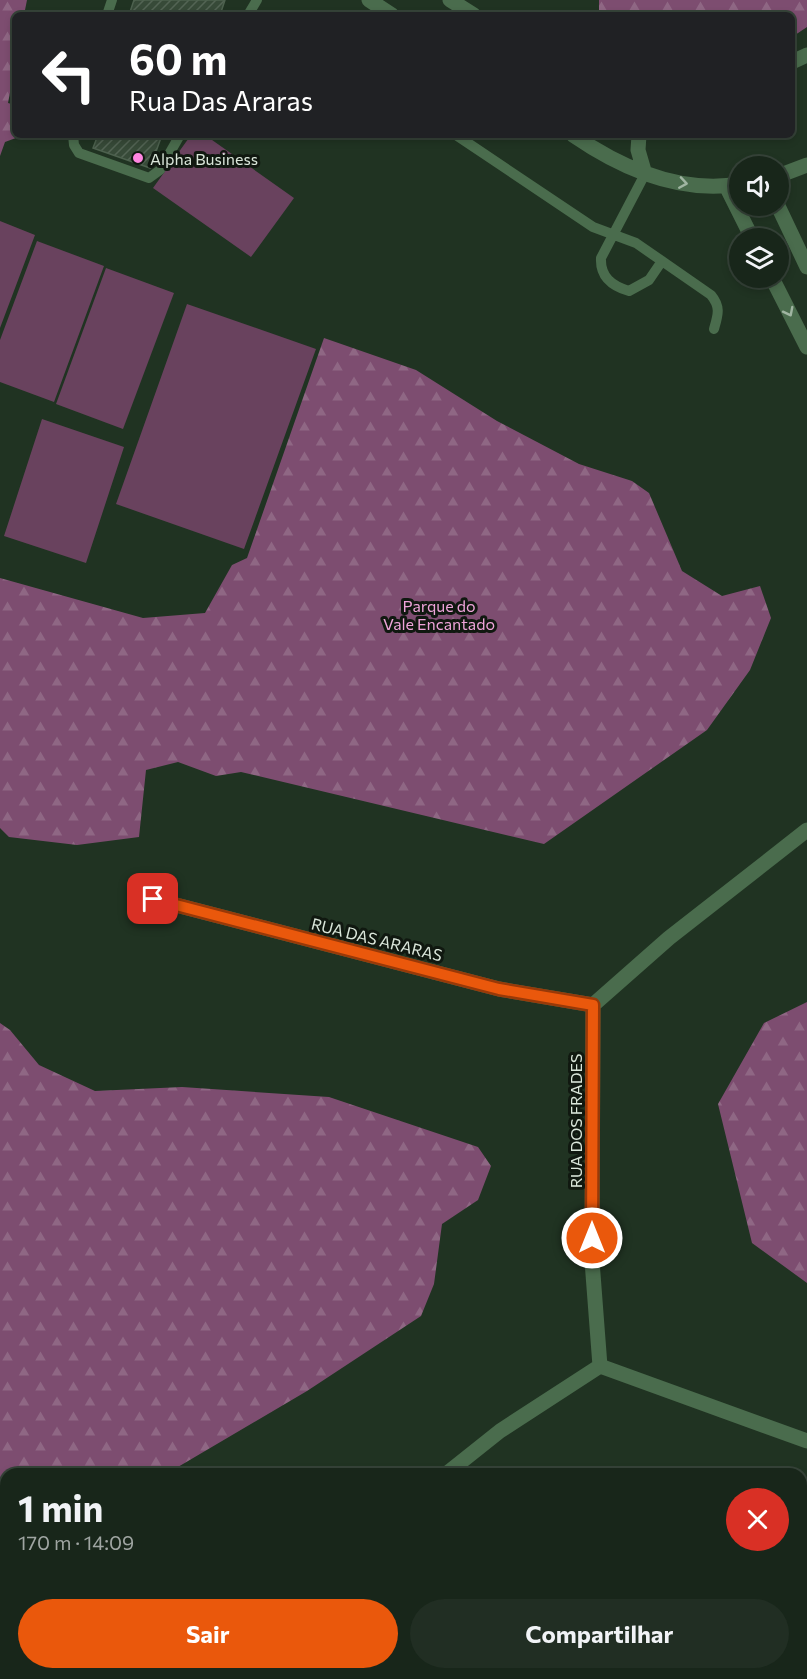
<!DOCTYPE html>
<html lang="pt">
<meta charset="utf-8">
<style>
body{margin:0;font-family:Commissioner,sans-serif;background:#212e23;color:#f1f3f6;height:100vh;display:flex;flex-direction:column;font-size:22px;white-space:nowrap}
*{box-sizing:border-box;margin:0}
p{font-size:20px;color:#9fa5a2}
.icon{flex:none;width:33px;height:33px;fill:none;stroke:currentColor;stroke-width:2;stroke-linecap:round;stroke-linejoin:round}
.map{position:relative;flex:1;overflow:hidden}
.drawer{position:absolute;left:0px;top:1468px;width:807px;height:212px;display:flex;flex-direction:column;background:#18261a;border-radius:18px 18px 0 0;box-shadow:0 3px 9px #0003,0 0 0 2px #364339}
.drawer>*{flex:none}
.banner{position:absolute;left:12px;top:12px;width:783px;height:126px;border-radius:9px;box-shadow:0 3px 9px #0003,0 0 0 2px #364339;background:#202124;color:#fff;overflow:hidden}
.buttons{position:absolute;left:729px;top:156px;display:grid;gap:12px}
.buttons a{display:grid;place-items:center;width:60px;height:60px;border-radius:50%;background:#18261a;box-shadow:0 3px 9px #0003,0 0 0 2px #364339;font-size:30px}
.pin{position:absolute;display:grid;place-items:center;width:51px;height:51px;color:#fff;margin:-26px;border-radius:12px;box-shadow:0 3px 9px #0006}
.me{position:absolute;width:66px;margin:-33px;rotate:0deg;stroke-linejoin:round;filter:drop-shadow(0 0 4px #0008)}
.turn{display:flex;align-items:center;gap:21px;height:126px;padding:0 18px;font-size:27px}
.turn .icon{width:78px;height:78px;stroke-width:2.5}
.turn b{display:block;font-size:42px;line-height:51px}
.round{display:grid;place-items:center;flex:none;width:63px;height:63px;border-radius:32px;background:#212e23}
.overview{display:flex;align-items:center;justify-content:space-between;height:102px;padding:0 18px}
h1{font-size:36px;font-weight:700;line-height:45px}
.action{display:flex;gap:12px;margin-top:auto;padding:12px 18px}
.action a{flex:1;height:69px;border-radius:36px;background:#ea580c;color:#fff;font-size:24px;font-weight:700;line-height:69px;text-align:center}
.action a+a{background:#212e23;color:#f1f3f6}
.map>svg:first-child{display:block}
</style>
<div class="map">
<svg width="807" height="1679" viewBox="0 0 807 1679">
<defs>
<pattern id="forest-firs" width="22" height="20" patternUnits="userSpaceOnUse" patternTransform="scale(1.5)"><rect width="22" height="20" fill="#7d4d70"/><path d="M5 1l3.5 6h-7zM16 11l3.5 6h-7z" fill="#8f6784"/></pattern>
<pattern id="building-hatch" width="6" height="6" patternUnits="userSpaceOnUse" patternTransform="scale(1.5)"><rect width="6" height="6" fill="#374a38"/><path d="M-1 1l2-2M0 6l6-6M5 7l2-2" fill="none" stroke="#536454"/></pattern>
</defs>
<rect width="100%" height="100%" fill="#203322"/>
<path fill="url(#forest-firs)" d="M0,0H27L24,15H15V67L8,103L15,105V135H24L5,142L0,156Z
M599,0H807V27L792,37V15H599Z
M324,338L416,370L497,421L579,464L632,481L649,493L682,571L722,596L760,586L771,618L750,670L707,730L544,844L241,772L216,776L178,762L146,770L139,837L77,845L9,837L0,828V578L143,618L205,613L232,565L247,558Z
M807,1002V1283L752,1243L718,1104L764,1023Z
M0,1023L10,1030L39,1065L95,1091L182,1087L329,1097L478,1147L491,1166L478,1200L442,1224L434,1284L421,1316L307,1391L166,1474H6V1674H43V1679H0Z
M801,1604L807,1606V1679H437L444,1674H801Z"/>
<path fill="#69425e" d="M191,135H205L294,198L251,257L153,188Z
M0,221L35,235L0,328Z
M37,241L104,266L54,402L0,382V340Z
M106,268L174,293L123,429L56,404Z
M187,304L316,349L244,549L116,504Z
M42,419L124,447L86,563L4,536Z"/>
<path fill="url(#building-hatch)" stroke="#4d614e" stroke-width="1.5" d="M134,0H225L220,15H129Z
M98,135H162L150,168L93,148Z"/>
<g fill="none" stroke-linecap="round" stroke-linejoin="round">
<path stroke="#4a6c4d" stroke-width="10" d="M107,15L112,0
M248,15L257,0
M73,135L74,145L79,153L149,178L160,170L180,135
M456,135L593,227L636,243L711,295C721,307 718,315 714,329
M645,174L601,258C600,277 612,286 629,291L649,280L662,261"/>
<path stroke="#4a6c4d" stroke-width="15" d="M369,0L392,15
M450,0L474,15
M792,62L807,55
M573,135C621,168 680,194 740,184
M639,135L638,150L645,174
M778,176L807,165
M726,186L752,238
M778,206L807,267
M772,278L807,347
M153,899L499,989L593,1005
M600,1366L592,1261L593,1005L669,938L807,830
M600,1366L807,1441
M446,1474L500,1431L600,1366"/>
</g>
<defs><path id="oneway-chevron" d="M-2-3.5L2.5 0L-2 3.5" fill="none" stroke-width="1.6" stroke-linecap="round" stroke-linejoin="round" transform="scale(1.5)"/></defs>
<g stroke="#a0b5a2">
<use href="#oneway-chevron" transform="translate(683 183) rotate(9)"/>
<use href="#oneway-chevron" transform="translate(789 312) rotate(63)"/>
</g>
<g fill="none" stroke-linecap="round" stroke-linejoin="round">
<g stroke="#983908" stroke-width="15">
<path id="route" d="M153,899L499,989L593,1005L592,1238"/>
</g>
<use href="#route" stroke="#ea580c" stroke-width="10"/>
</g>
<circle fill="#fe86e0" stroke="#101810" stroke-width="2" cx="138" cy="158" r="6"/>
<g text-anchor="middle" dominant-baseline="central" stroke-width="6" stroke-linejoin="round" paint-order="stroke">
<g font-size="16" fill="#dae6da" stroke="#101810" text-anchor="start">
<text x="150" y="158">Alpha Business</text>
</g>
<g font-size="16" fill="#efa4da" stroke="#101810">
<text x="439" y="605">Parque do<tspan x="439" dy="18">Vale Encantado</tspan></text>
</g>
<g font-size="16" fill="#dae6da" stroke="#101810">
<text transform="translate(377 939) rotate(14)">RUA DAS ARARAS</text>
<text transform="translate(575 1121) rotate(-90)">RUA DOS FRADES</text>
</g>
</g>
</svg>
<div class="buttons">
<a><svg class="icon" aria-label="sound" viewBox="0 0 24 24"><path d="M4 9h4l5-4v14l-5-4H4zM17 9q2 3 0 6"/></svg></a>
<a><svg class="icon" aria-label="layers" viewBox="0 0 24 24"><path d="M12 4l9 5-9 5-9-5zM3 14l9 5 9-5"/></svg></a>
</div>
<div class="pin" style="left:153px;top:899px;background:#d93025"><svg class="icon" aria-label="arrive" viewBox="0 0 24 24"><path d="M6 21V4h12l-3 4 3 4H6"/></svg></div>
<svg class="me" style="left:592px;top:1238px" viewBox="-20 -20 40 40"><circle r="17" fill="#ea580c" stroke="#fff" stroke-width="3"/><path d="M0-11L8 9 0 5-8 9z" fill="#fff"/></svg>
<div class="banner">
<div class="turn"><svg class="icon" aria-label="left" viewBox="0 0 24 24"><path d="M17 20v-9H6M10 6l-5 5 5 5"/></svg><div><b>60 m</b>Rua Das Araras</div></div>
</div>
<section class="drawer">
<div class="overview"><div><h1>1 min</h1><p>170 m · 14:09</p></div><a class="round" style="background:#d93025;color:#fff"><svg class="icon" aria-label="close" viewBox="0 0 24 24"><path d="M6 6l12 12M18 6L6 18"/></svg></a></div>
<div class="action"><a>Sair</a><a>Compartilhar</a></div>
</section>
</div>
